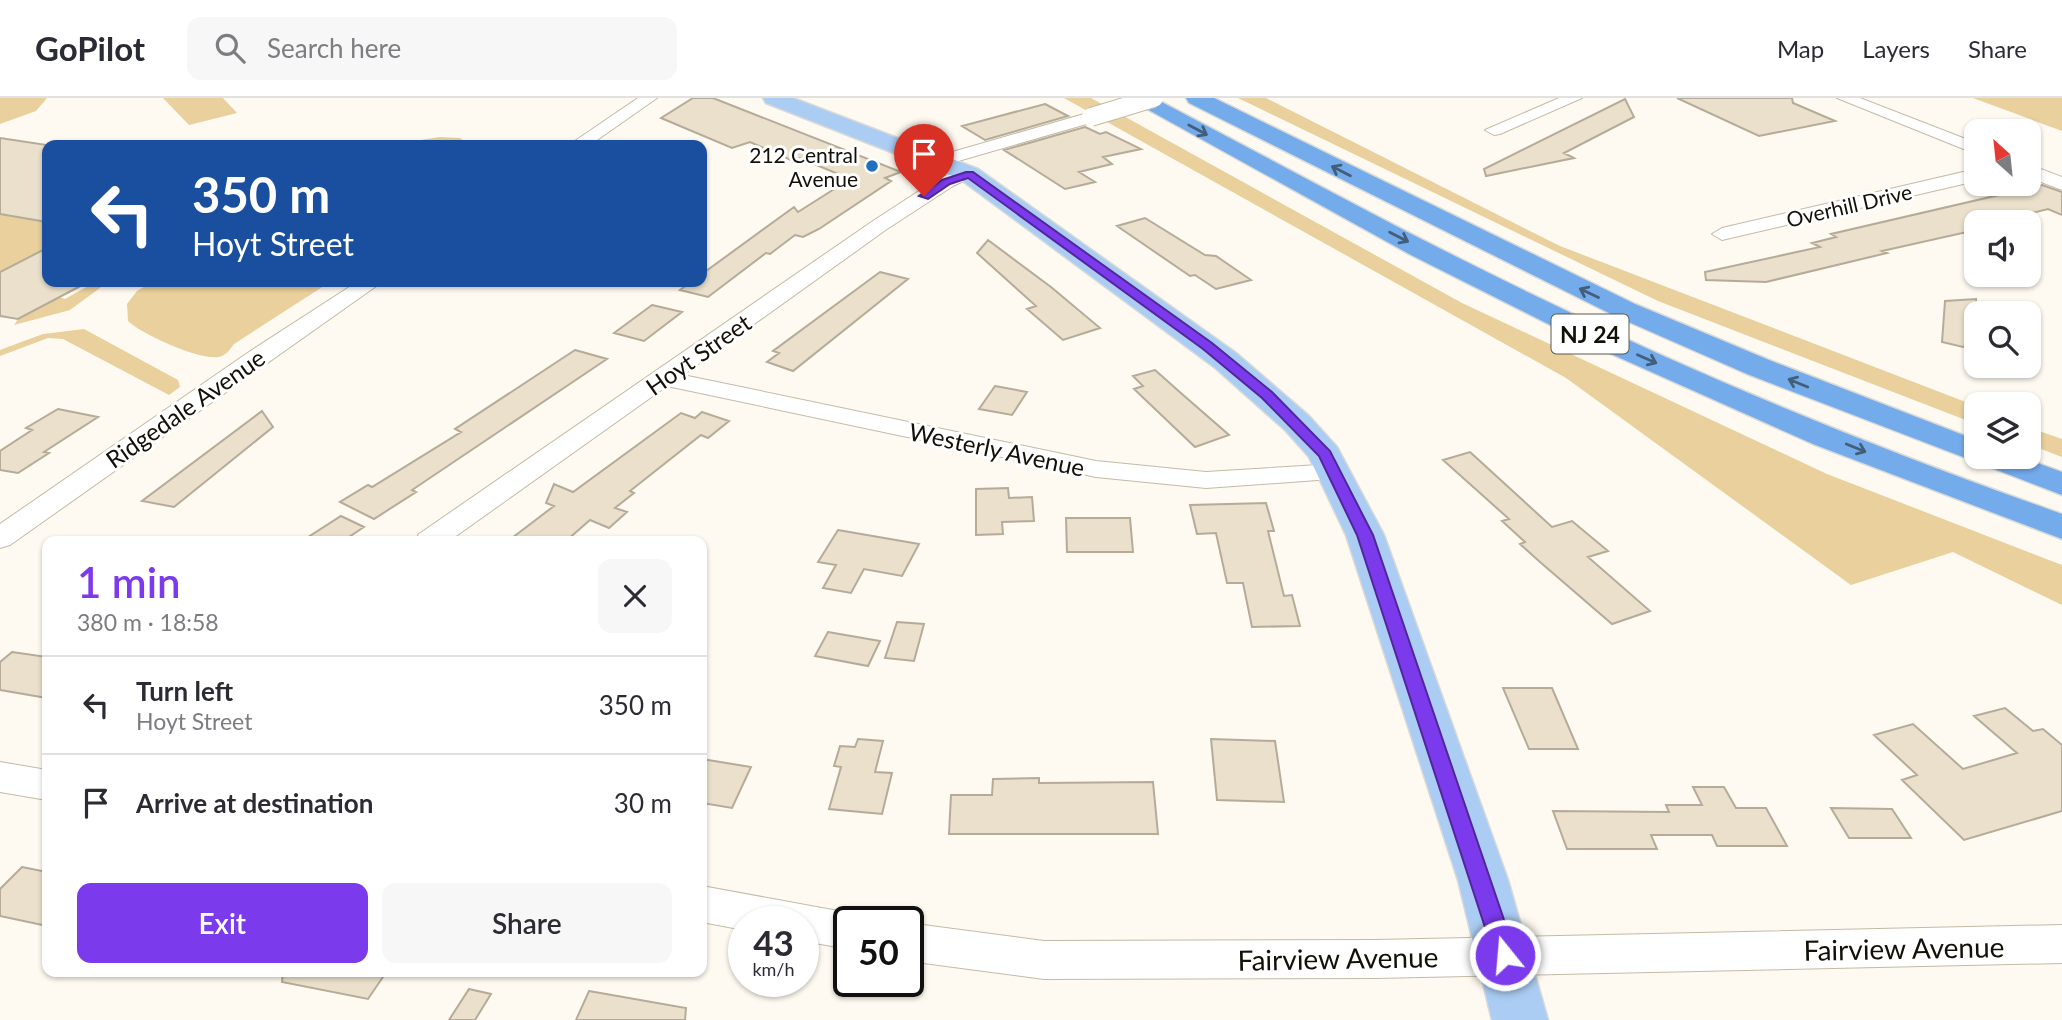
<!DOCTYPE html>
<meta charset="utf-8">
<style>
body{margin:0;font-family:Lato,sans-serif;background:#f7f7f7;color:#2b2b33;height:100vh;display:flex;flex-direction:column;font-size:26px;white-space:nowrap}
*{box-sizing:border-box;margin:0}
p{font-size:23px;color:#7c7c81}
.icon{flex:none;width:38px;height:38px;fill:none;stroke:currentColor;stroke-width:2;stroke-linecap:round;stroke-linejoin:round}
.map{position:relative;flex:1;overflow:hidden}
.panel{position:absolute;left:42px;top:438px;width:665px;height:441px;display:flex;flex-direction:column;background:#fff;border-radius:14px;box-shadow:0 2px 5px #0004}
.panel>*{flex:none}
.hud{position:absolute;left:42px;top:42px;width:665px;height:147px;border-radius:14px;box-shadow:0 2px 5px #0004;background:#1a4fa0;color:#fff;overflow:hidden}
.needle{width:46px;rotate:333deg}
.fabs{position:absolute;left:1964px;top:21px;display:grid;gap:14px}
.fabs a{display:grid;place-items:center;width:77px;height:77px;border-radius:14px;background:#fff;box-shadow:0 2px 5px #0004;font-size:35px}
.speed{position:absolute;left:728px;top:808px;display:flex;gap:14px;font-size:35px;font-weight:700;text-align:center}
.speed>*{display:grid;place-content:center;width:91px;height:91px;border-radius:50%;background:#fff;box-shadow:0 2px 5px #0004;line-height:1}
.speed small{font-size:18px;font-weight:400}
.speed .limit{border:4px solid #111;border-radius:10px;background:#fff;color:#111}
.pin{position:absolute;display:grid;place-items:center;width:60px;height:60px;color:#fff;margin:-72px -30px;border-radius:50% 50% 50% 0;rotate:-45deg;box-shadow:0 0 7px #0007}
.pin .icon{rotate:45deg}
.me{position:absolute;width:77px;margin:-38px;rotate:343deg;stroke-linejoin:round;filter:drop-shadow(0 0 5px #0008)}
.turn{display:flex;align-items:center;gap:24px;height:147px;padding:0 35px;font-size:32px}
.turn .icon{width:91px;height:91px;stroke-width:2.5}
.turn b{display:block;font-size:49px;line-height:60px}
.round{display:grid;place-items:center;flex:none;width:74px;height:74px;border-radius:14px;background:#f7f7f7}
.headline{display:flex;align-items:center;justify-content:space-between;height:119px;padding:0 35px}
h1{font-size:42px;font-weight:600;line-height:52px;color:#7c3aed}
.cta{display:flex;gap:14px;margin-top:auto;padding:14px 35px}
.cta a{flex:1;height:80px;border-radius:14px;background:#7c3aed;color:#fff;font-size:28px;font-weight:600;line-height:80px;text-align:center}
.cta a+a{background:#f7f7f7;color:#2b2b33}
ul{padding:0;list-style:none}
li{display:flex;align-items:center;gap:21px;height:98px;padding:0 35px;border-top:2px solid #e1e1e2}
li div{flex:1}
li b{display:block;font-size:26px}
li em{font-style:normal}
header{display:flex;align-items:center;gap:42px;box-sizing:border-box;height:98px;padding:0 35px;background:#fff;border-bottom:2px solid #e1e1e2}
header strong{font-size:33px}
nav{display:flex;gap:38px;margin-inline-start:auto;font-size:24px}
.search{width:490px;height:63px;background:#f7f7f7;display:flex;align-items:center;gap:18px;box-sizing:border-box;padding:0 24px;border-radius:14px;color:#7c7c81;font-size:26px}
.map>svg:first-child{display:block}
</style>
<header>
<strong>GoPilot</strong>
<div class="search"><svg class="icon" aria-label="search" viewBox="0 0 24 24"><circle cx="10" cy="10" r="6"/><path d="M15 15l6 6"/></svg>Search here</div>
<nav><a>Map</a><a>Layers</a><a>Share</a></nav>
</header>
<div class="map">
<svg width="2062" height="922" viewBox="0 0 2062 922">
<rect width="100%" height="100%" fill="#fefaf1"/>
<path fill="#e9d09c" d="M0,0H47L36,13L0,26Z
M163,0H223L237,15L189,27Z
M1064,0H1091L1462,205L1827,376L2062,467V507L1953,454L1851,487L1566,280Z
M1238,0H1266L1560,148L1976,308V326L1658,203Z
M1973,0H2062V33Z
M440,39L460,40L468,47H388Z
M0,116L47,124V150L0,174Z
M77,184H108L70,212L14,227L18,221L59,199L65,201L90,187Z
M152,184H330L234,246C231,250 227,256 222,258C206,266 141,236 128,223L127,206L137,193Z
M84,231L178,282L180,289L169,297L63,241L48,240L0,258V252L43,236Z
M2028,329L2062,341V359L2028,346Z"/>
<path fill="#eae0cb" stroke="#b5ab98" stroke-width="2" d="M693,0H713L901,74L885,80L891,83L819,131L803,139L795,137L770,156L766,155L708,199L680,192L691,184H702V176L794,109L798,114L850,81L800,60L793,63L750,44L732,50L661,20Z
M1677,0H1792L1793,5L1835,23L1759,38Z
M1625,1L1634,19L1564,55L1574,60L1486,78L1484,71Z
M1045,6L1068,18L985,42L962,28Z
M1085,29L1100,36L1106,34L1141,51L1103,59L1112,66L1079,74L1095,84L1065,91L1004,52Z
M0,40L47,47V124L0,116Z
M2042,87L2062,94V117L2048,111L1996,124H1976V132L1882,153L1887,155L1766,184L1706,182L1705,174L1820,149L1812,145L1836,139L1831,136Z
M1145,120L1205,157L1216,158L1251,182L1216,191L1195,177L1190,178L1117,128Z
M988,142L1051,189L1100,230L1063,242L1027,211L1036,208L977,155Z
M47,150V184H88L18,221L0,218V174Z
M880,174L908,181L793,273L767,264L779,255L773,253Z
M1976,201V252L1942,244L1945,203Z
M652,207L682,214L644,243L614,235Z
M575,252L607,261L412,392L416,394L374,421L340,404L368,387L372,389L461,334L455,331Z
M1155,272L1182,296L1229,337L1195,349L1134,291L1143,288L1133,278Z
M995,288L1027,294L1012,317L979,311Z
M58,311L98,319L44,354L49,355L18,375L0,372V353L32,332L26,330Z
M262,313L273,329L174,409L142,403Z
M702,314L729,323L708,340L701,337L630,393L634,395L615,410L627,414L609,430L590,422L566,443H508L554,408L546,405L554,386L573,394L681,315L695,320Z
M1470,354L1552,429L1572,423L1608,453L1588,459L1650,513L1612,526L1540,464L1520,446L1525,444L1502,423L1509,421L1443,362Z
M1008,390L1009,400L1032,399L1034,423L1002,424L1003,436L976,437V391Z
M1266,405L1274,433H1268L1284,498L1292,497L1300,528L1252,529L1243,485H1227L1216,435L1197,436L1190,407Z
M341,418L364,429L343,443H302Z
M1066,420H1130L1133,454H1067Z
M838,432L919,446L902,478L864,471L851,495L823,490L836,467L818,464Z
M897,524L924,526L914,563L885,560Z
M828,534L880,543L868,568L815,558Z
M12,554L47,559V600L0,592V564Z
M1503,590H1552L1578,651H1529Z
M2005,610L2033,633L2043,631L2062,647V713L1964,742L1902,682L1917,677L1874,637L1913,626L1963,671L2017,655L1974,618Z
M858,641L883,643L875,674L892,675L882,716L829,711L841,669L834,668L840,648L855,649Z
M1211,641L1275,643L1284,704L1217,702Z
M702,661L751,669L732,710L702,705Z
M1039,680V685L1153,684L1158,736H949L951,697H992L993,681Z
M1693,689H1724L1736,710H1766L1787,748H1717L1712,737H1651L1657,751H1567L1553,713L1669,714L1666,707H1702Z
M1831,710L1892,711L1911,740H1849Z
M22,769L47,774V828L0,818V791Z
M283,873H387L368,901L282,884Z
M469,891L491,896L475,922H449Z
M589,893L686,910L685,922H576Z"/>
<g fill="none" stroke-linecap="round" stroke-linejoin="round">
<g stroke="#c4baa6" stroke-width="2">
<path id="minor" d="M638,0H657L590,47H569Z
M1559,0H1582L1500,36L1494,37L1485,32Z
M1837,0H1860L1976,45V56Z
M1091,14L1097,15L1100,19L1097,23L941,68L932,63L935,59Z
M2028,66L2062,79V92L2028,79Z
M969,70L976,72L978,76L953,88L887,131L683,277L1096,363L1206,374L1335,366L1345,368L1349,374L1345,380L1206,390L1096,379L667,288L449,443H415L419,436L873,123L939,80Z
M1976,71V83L1722,142L1712,136L1722,130Z
M357,184H382L10,447L0,450V426L246,256Z
M0,664L47,672V702L0,694Z
M702,788L849,815L863,820L865,824H849V851L803,843V824H744V832L702,824Z
M908,825L1044,843L1376,842L2062,827V865L1376,880L1044,881L908,863Z"/>
</g>
<g stroke="#d9d9d7" stroke-width="3">
<path id="major" d="M763,0H793L978,71L1236,255L1309,318L1337,349L1384,437L1508,782L1548,922H1492L1458,782L1346,437L1309,359L1285,332L1214,269L960,81L766,5Z"/>
</g>
<g stroke="#d9d9d7" stroke-width="3">
<path id="highway" d="M1127,0H1154C1284,68 1412,139 1544,202C1712,284 1886,354 2062,416V441L1813,346L1582,243L1411,157Z
M1186,0H1214L1635,206L1769,262L1976,342V359H2021L2062,374V397L1747,276L1615,218L1189,5Z"/>
</g>
<use href="#minor" fill="#fff" fill-rule="evenodd"/>
<use href="#major" fill="#abcdf3" fill-rule="evenodd"/>
<use href="#highway" fill="#73abeb" fill-rule="evenodd"/>
<g stroke="#c4baa6" stroke-width="20" stroke-linecap="butt">
<path id="minor-bridge" d="M1091,19L1154,0"/>
</g>
<use href="#minor-bridge" stroke="#fff" stroke-width="18"/>
</g>
<defs><path id="oneway-shaft" d="M-6 0H5M1.5-3L5.5 0L1.5 3" fill="none" stroke-width="1.6" stroke-linecap="round" stroke-linejoin="round" transform="scale(1.75)"/></defs>
<g stroke="#435e7a">
<use href="#oneway-shaft" transform="translate(1198 32) rotate(28)"/>
<use href="#oneway-shaft" transform="translate(1341 73) rotate(-153)"/>
<use href="#oneway-shaft" transform="translate(1399 139) rotate(27)"/>
<use href="#oneway-shaft" transform="translate(1589 195) rotate(-155)"/>
<use href="#oneway-shaft" transform="translate(1647 261) rotate(24)"/>
<use href="#oneway-shaft" transform="translate(1798 285) rotate(-158)"/>
<use href="#oneway-shaft" transform="translate(1856 350) rotate(22)"/>
</g>
<path fill="#7c3aed" stroke="#51269a" stroke-width="2" d="M966,74H973L1212,245L1272,294L1330,353L1373,437L1516,857L1513,865L1505,868L1497,865L1494,857L1357,437L1319,358L1262,300L1203,251L968,80L950,86L928,101L919,98L942,82Z"/>
<circle fill="#2070be" stroke="#fff" stroke-width="2.5" cx="872" cy="68" r="7"/>
<g text-anchor="middle" dominant-baseline="central" stroke-width="6" stroke-linejoin="round" paint-order="stroke">
<g font-size="21" fill="#131008" stroke="#fff" text-anchor="end">
<text x="858" y="56">212 Central<tspan x="858" dy="24">Avenue</tspan></text>
</g>
<g font-size="21" fill="#131008" stroke="#fff">
<text transform="translate(1849 107) rotate(-13)">Overhill Drive</text>
</g>
<rect fill="#fff" stroke="#5a5852" stroke-width="2" x="1551.5" y="216.5" width="77" height="39" rx="5"/>
<g font-size="23" font-weight="bold" fill="#131008">
<text x="1590" y="236">NJ 24</text>
</g>
<g font-size="24" fill="#131008" stroke="#fff">
<text transform="translate(698 256) rotate(-35)">Hoyt Street</text>
<text transform="translate(185 310) rotate(-35)">Ridgedale Avenue</text>
<text transform="translate(997 351) rotate(12)">Westerly Avenue</text>
</g>
<g font-size="28" fill="#131008" stroke="#fff">
<text transform="translate(1904 850) rotate(-1)">Fairview Avenue</text>
<text transform="translate(1338 860) rotate(-1)">Fairview Avenue</text>
</g>
</g>
</svg>
<div class="fabs">
<a><svg class="needle" viewBox="-14 -14 28 28"><path d="M0-13l5 13h-10z" fill="#e53935"/><path d="M0 13l5-13h-10z" fill="#7c7c81"/></svg></a>
<a><svg class="icon" aria-label="sound" viewBox="0 0 24 24"><path d="M4 9h4l5-4v14l-5-4H4zM17 9q2 3 0 6"/></svg></a>
<a><svg class="icon" aria-label="search" viewBox="0 0 24 24"><circle cx="10" cy="10" r="6"/><path d="M15 15l6 6"/></svg></a>
<a><svg class="icon" aria-label="layers" viewBox="0 0 24 24"><path d="M12 4l9 5-9 5-9-5zM3 14l9 5 9-5"/></svg></a>
</div>
<div class="speed"><div>43<small>km/h</small></div><div class="limit">50</div></div>
<div class="pin" style="left:924px;top:98px;background:#d93025"><svg class="icon" aria-label="arrive" viewBox="0 0 24 24"><path d="M6 21V4h12l-3 4 3 4H6"/></svg></div>
<svg class="me" style="left:1505px;top:857px" viewBox="-20 -20 40 40"><circle r="17" fill="#7c3aed" stroke="#fff" stroke-width="3"/><path d="M0-11L8 9 0 5-8 9z" fill="#fff"/></svg>
<div class="hud">
<div class="turn"><svg class="icon" aria-label="left" viewBox="0 0 24 24"><path d="M17 20v-9H6M10 6l-5 5 5 5"/></svg><div><b>350 m</b>Hoyt Street</div></div>
</div>
<section class="panel">
<div class="headline"><div><h1>1 min</h1><p>380 m · 18:58</p></div><a class="round"><svg class="icon" aria-label="close" viewBox="0 0 24 24"><path d="M6 6l12 12M18 6L6 18"/></svg></a></div>
<ul>
<li><svg class="icon" aria-label="left" viewBox="0 0 24 24"><path d="M17 20v-9H6M10 6l-5 5 5 5"/></svg><div><b>Turn left</b><p>Hoyt Street</p></div><em>350 m</em></li>
<li><svg class="icon" aria-label="arrive" viewBox="0 0 24 24"><path d="M6 21V4h12l-3 4 3 4H6"/></svg><div><b>Arrive at destination</b></div><em>30 m</em></li>
</ul>
<div class="cta"><a>Exit</a><a>Share</a></div>
</section>
</div>
